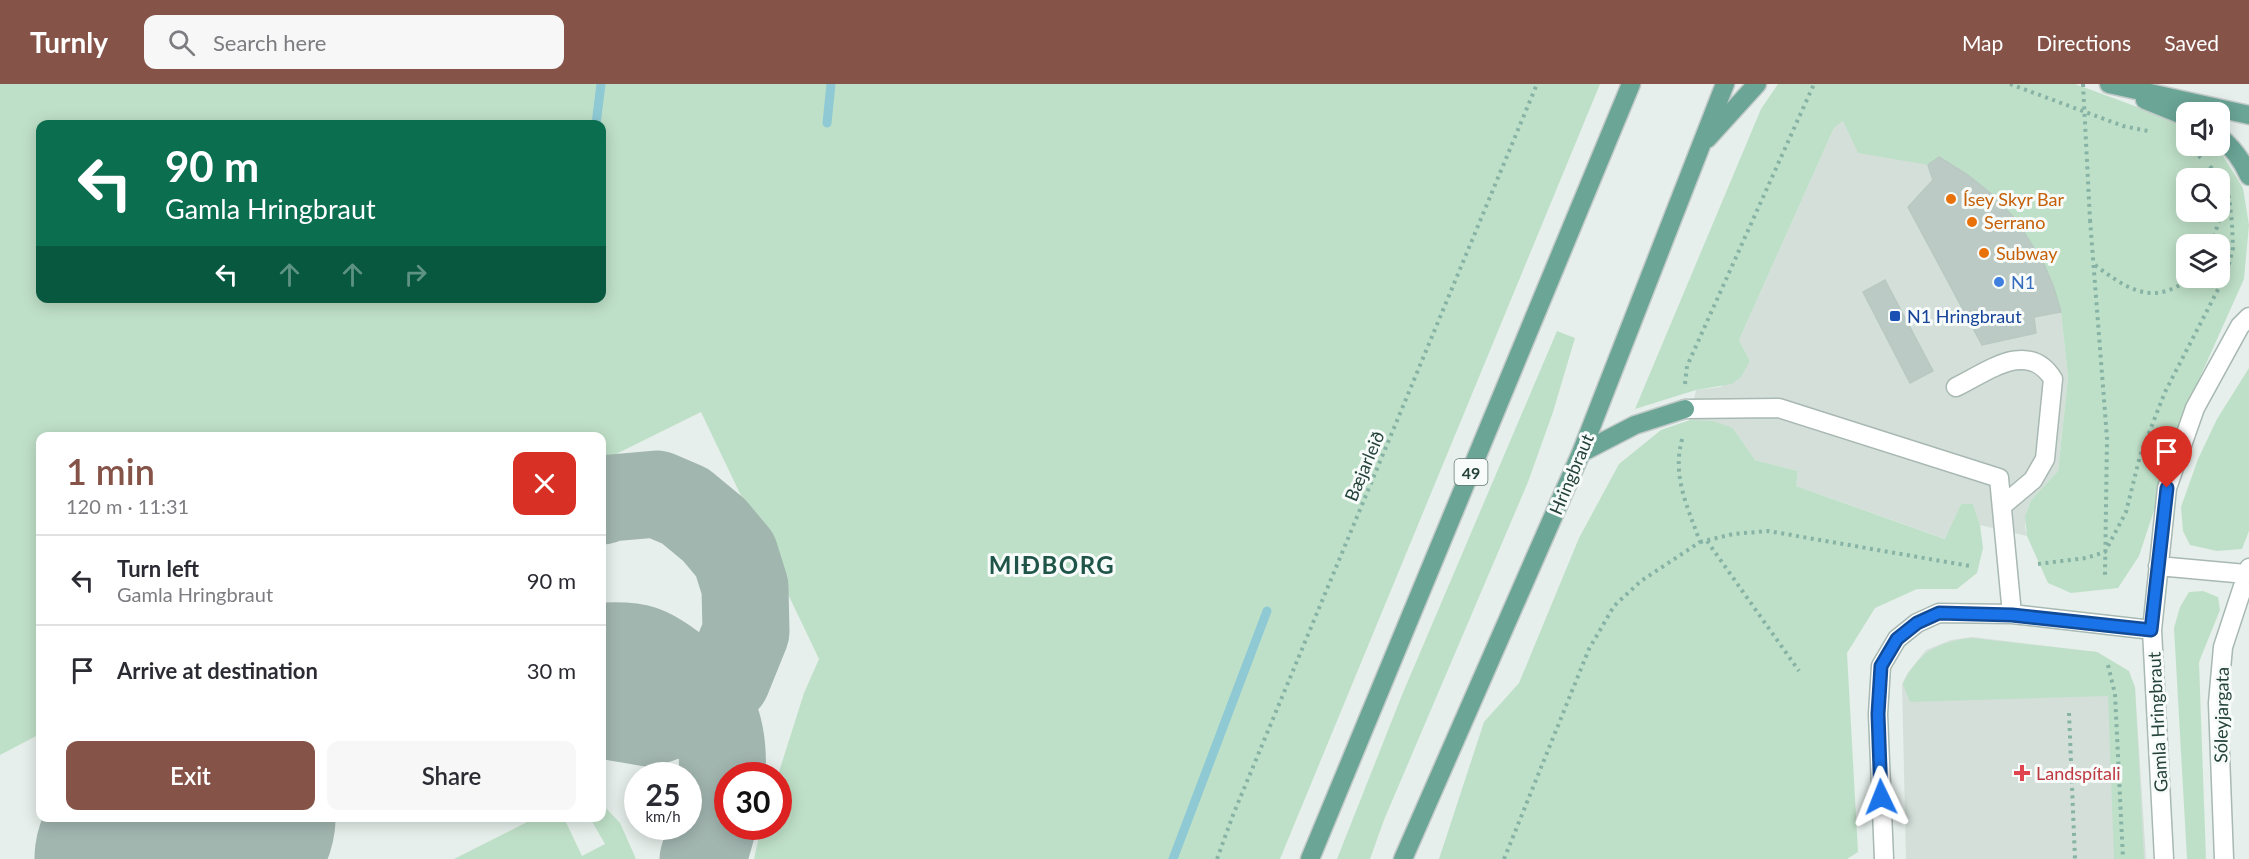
<!DOCTYPE html>
<meta charset="utf-8">
<style>
body{margin:0;font-family:Lato,sans-serif;background:#f7f7f7;color:#2b2b33;height:100vh;display:flex;flex-direction:column;font-size:22px;white-space:nowrap}
*{box-sizing:border-box;margin:0}
p{font-size:20px;color:#7c7c81}
.icon{flex:none;width:33px;height:33px;fill:none;stroke:currentColor;stroke-width:2;stroke-linecap:round;stroke-linejoin:round}
.map{position:relative;flex:1;overflow:hidden}
.sheet{position:absolute;left:36px;top:348px;width:570px;height:390px;display:flex;flex-direction:column;background:#fff;border-radius:12px;box-shadow:0 3px 15px #0003}
.sheet>*{flex:none}
.hud{position:absolute;left:36px;top:36px;width:570px;height:183px;border-radius:12px;box-shadow:0 3px 15px #0003;background:#0b6e4f;color:#fff;overflow:hidden}
.fabs{position:absolute;left:2176px;top:18px;display:grid;gap:12px}
.fabs a{display:grid;place-items:center;width:54px;height:54px;border-radius:12px;background:#fff;box-shadow:0 3px 15px #0003;font-size:30px}
.speed{position:absolute;left:624px;top:678px;display:flex;gap:12px;font-size:30px;font-weight:700;text-align:center}
.speed>*{display:grid;place-content:center;width:78px;height:78px;border-radius:50%;background:#fff;box-shadow:0 3px 15px #0003;line-height:1}
.speed small{font-size:15px;font-weight:400}
.speed .limit{border:9px solid #d22;background:#fff;color:#111}
.pin{position:absolute;display:grid;place-items:center;width:51px;height:51px;color:#fff;margin:-62px -26px;border-radius:50% 50% 50% 0;rotate:-45deg;box-shadow:0 0 6px #0007}
.pin .icon{rotate:45deg}
.me{position:absolute;width:66px;margin:-33px;rotate:358deg;stroke-linejoin:round;filter:drop-shadow(0 0 4px #0008)}
.turn{display:flex;align-items:center;gap:21px;height:126px;padding:0 30px;font-size:27px}
.turn .icon{width:78px;height:78px;stroke-width:2.5}
.turn b{display:block;font-size:42px;line-height:51px}
.lanes{display:flex;align-items:center;height:57px;padding:0 30px;background:#0003;justify-content:center;gap:30px;direction:ltr}
.lanes .off{opacity:.35}
.round{display:grid;place-items:center;flex:none;width:63px;height:63px;border-radius:12px;background:#f7f7f7}
.summary{display:flex;align-items:center;justify-content:space-between;height:102px;padding:0 30px}
h1{font-size:36px;font-weight:600;line-height:45px;color:#855347}
.button{display:flex;gap:12px;margin-top:auto;padding:12px 30px}
.button a{flex:1;height:69px;border-radius:12px;background:#855347;color:#fff;font-size:24px;font-weight:600;line-height:69px;text-align:center}
.button a+a{background:#f7f7f7;color:#2b2b33}
ul{padding:0;list-style:none}
li{display:flex;align-items:center;gap:18px;height:90px;padding:0 30px;border-top:2px solid #e1e1e2}
li div{flex:1}
li b{display:block;font-size:22px}
li em{font-style:normal}
header{display:flex;align-items:center;gap:36px;box-sizing:border-box;height:84px;padding:0 30px;background:#855347;color:#fff}
header strong{font-size:28px}
nav{display:flex;gap:33px;margin-inline-start:auto;font-size:21px}
.search{width:420px;height:54px;background:#f7f7f7;display:flex;align-items:center;gap:15px;box-sizing:border-box;padding:0 21px;border-radius:12px;color:#7c7c81;font-size:22px}
.map>svg:first-child{display:block}
</style>
<header>
<strong>Turnly</strong>
<div class="search"><svg class="icon" aria-label="search" viewBox="0 0 24 24"><circle cx="10" cy="10" r="6"/><path d="M15 15l6 6"/></svg>Search here</div>
<nav><a>Map</a><a>Directions</a><a>Saved</a></nav>
</header>
<div class="map">
<svg width="2249" height="775" viewBox="0 0 2249 775">
<rect width="100%" height="100%" fill="#e6efeb"/>
<path fill="#d4dfda" d="M1843,37L1939,73L2017,137L2044,180L2054,204L2061,228L2068,294L2058,387L2031,416L2028,424L2025,443L2027,452L1980,441L1973,421L1961,420L1946,455L1796,402L1798,387L1755,376L1733,344L1690,336L1696,306L1721,303L1750,277L1739,256L1834,44Z
M1972,553L2097,568L2128,587L2135,603L2146,775H1906L1902,600L1907,590L1926,566L1951,556Z"/>
<path fill="#bfe0c8" fill-rule="evenodd" d="M0,0H1600L1280,775H754L761,743L778,742V691L804,609L819,575L701,328L602,377V352H40V650L0,671ZM602,40V214H40V40Z
M1778,0H2075L2170,35L2187,43V62H2217L2243,104L2249,141L2244,195L2192,311L2139,472L2118,504L2071,509L2048,499L2027,452L2025,433L2031,416L2058,387L2068,294L2061,228L2054,204L2044,180L2017,137L1939,73L1928,81L1858,69L1843,37L1834,44L1739,256L1750,277L1741,293L1732,300L1696,306L1635,325L1761,25ZM2187,94H2220V128H2187ZM2187,160H2220V194H2187Z
M1557,247L1575,254L1553,328L1528,398L1384,736L1370,775H1337L1402,611Z
M2249,284V447L2242,465L2217,467L2190,461L2183,447L2181,423L2198,375L2217,335Z
M1690,336L1713,337L1733,344L1755,376L1798,387L1796,402L1945,455L1961,420H1973L1980,441L1983,464L1977,489L1957,505H1917L1875,524L1847,569L1858,768L1847,775H1439L1484,638L1519,599L1579,454L1619,380L1661,346Z
M2203,507L2218,513L2220,526L2199,578L2206,775H2187L2174,544L2180,523L2189,508Z
M1971,554L2097,568L2129,587L2135,604L2144,775H2114L2108,612L1910,618L1903,600C1918,568 1938,558 1971,554Z
M602,720L620,739L636,775H454L535,734H564L582,772L605,760L590,734H602Z"/>
<g fill="none" stroke-linecap="round" stroke-linejoin="round">
<path stroke="#8ec9d4" stroke-width="9" d="M827,39L831,0
M596,40L601,0
M1173,775L1267,527"/>
<path stroke="#a2b6b0" stroke-width="87" d="M602,417L611,414L657,410L685,422L714,446L735,471L745,503L746,548L727,595L694,623L649,639L602,631
M602,562C638,560 649,564 677,586C685,592 696,599 702,607C737,660 720,719 703,775"/>
<path stroke="#a2b6b0" stroke-width="219" d="M144,775L226,734"/>
</g>
<path fill="#bbcac4" stroke="#b8c9c2" stroke-width="1.5" d="M1939,73L1968,91L1994,112L2017,137L2044,180L2054,204L2061,228L2034,233L2036,249L1982,261L1908,123L1933,96L1928,81Z
M1885,196L1933,287L1910,299L1863,208Z"/>
<g fill="none" stroke-linecap="round" stroke-linejoin="round">
<g stroke="#a8b8b2" stroke-width="21">
<path id="minor" d="M1956,303C1987,288 2028,255 2053,295L2045,375L2033,396L2002,422
M1685,325L1779,324L1999,394L2012,530
M2158,482L2246,490
M1884,775L1878,630L1881,582L1897,555L1917,539L1939,529L2012,530L2152,546
M2164,775L2152,546L2167,404L2195,324L2240,242L2249,233
M2224,775L2218,619L2223,563L2249,484"/>
</g>
<g stroke="#c2cac8" stroke-width="21">
<path id="major" d="M2109,0L2249,31
M2145,16L2187,33
M2220,53C2233,64 2242,76 2249,92
M1707,55L1757,0
M1581,369L1635,341L1685,325
M1310,775L1631,0
M1403,775L1581,369L1725,0"/>
</g>
<path stroke="#86b3a5" stroke-width="4" stroke-dasharray="3 4.5" stroke-linecap="butt" d="M2010,0L2123,42L2148,47
M2180,59L2203,75
M2210,82L2218,94
M2090,136L2107,354L2105,491
M2212,160L2224,119L2229,113
M2095,181C2127,205 2153,223 2190,194
M1685,300L1687,282L1814,0
M1707,457L1799,587
M1700,458L1733,450L1768,447L1970,482
M2038,480L2086,474L2105,468L2126,428L2140,372L2165,308L2227,188L2233,164L2232,139L2229,113L2220,98
M2108,581L2115,610L2123,775
M2069,629L2075,775
M1217,775L1233,731L1537,0
M1504,775L1589,565L1614,522L1641,497L1700,458C1687,421 1671,391 1683,352"/>
<use href="#minor" stroke="#fff" stroke-width="18"/>
<use href="#major" stroke="#6aa596" stroke-width="18"/>
<path stroke="#86b3a5" stroke-width="4" stroke-dasharray="3 4.5" stroke-linecap="butt" d="M2083,0L2090,136"/>
</g>
<g fill="none" stroke-linecap="round" stroke-linejoin="round">
<g stroke="#114b97" stroke-width="15">
<path id="route" d="M1881,713L1878,630L1881,582L1897,555L1917,539L1939,529L2012,531L2151,546L2167,404"/>
</g>
<use href="#route" stroke="#1a73e8" stroke-width="10"/>
</g>
<g fill="#e8710a" stroke="#f7fbf9" stroke-width="2">
<circle cx="1951" cy="115" r="6"/>
<circle cx="1972" cy="138" r="6"/>
<circle cx="1984" cy="169" r="6"/>
</g>
<circle fill="#3f7fe0" stroke="#f7fbf9" stroke-width="2" cx="1999" cy="198" r="6"/>
<rect fill="#1a4fb4" stroke="#f7fbf9" stroke-width="2" x="1889" y="226" width="12" height="12" rx="3"/>
<path fill="#e0444e" stroke="#f7fbf9" stroke-width="2" d="M2019 680h6v6h6v6h-6v6h-6v-6h-6v-6h6z"/>
<g text-anchor="middle" dominant-baseline="central" stroke-width="6" stroke-linejoin="round" paint-order="stroke">
<rect fill="#f7fbf9" stroke="#637a73" stroke-width="1.5" x="1454.5" y="375" width="33" height="26" rx="4.5"/>
<g font-size="16" font-weight="bold" fill="#24423a">
<text x="1471" y="388">49</text>
</g>
<g font-size="18" fill="#c56008" stroke="#f7fbf9" text-anchor="start">
<text x="1963" y="115">Ísey Skyr Bar</text>
<text x="1984" y="138">Serrano</text>
<text x="1996" y="169">Subway</text>
</g>
<g font-size="18" fill="#366cbe" stroke="#f7fbf9" text-anchor="start">
<text x="2011" y="198">N1</text>
</g>
<g font-size="18" fill="#164399" stroke="#f7fbf9" text-anchor="start">
<text x="1907" y="232">N1 Hringbraut</text>
</g>
<g font-size="18" fill="#24423a" stroke="#f7fbf9">
<text transform="translate(1364 382) rotate(-67)">Bæjarleið</text>
<text transform="translate(1571 390) rotate(-67)">Hringbraut</text>
<text transform="translate(2221 631) rotate(-89)">Sóleyjargata</text>
<text transform="translate(2157 638) rotate(-93)">Gamla Hringbraut</text>
</g>
<g font-size="18" fill="#be3a42" stroke="#f7fbf9" text-anchor="start">
<text x="2036" y="689">Landspítali</text>
</g>
<g font-size="24" font-weight="bold" letter-spacing="1.5" fill="#1f5548" stroke="#f7fbf9">
<text x="1052" y="480">MIÐBORG</text>
</g>
</g>
</svg>
<div class="fabs">
<a><svg class="icon" aria-label="sound" viewBox="0 0 24 24"><path d="M4 9h4l5-4v14l-5-4H4zM17 9q2 3 0 6"/></svg></a>
<a><svg class="icon" aria-label="search" viewBox="0 0 24 24"><circle cx="10" cy="10" r="6"/><path d="M15 15l6 6"/></svg></a>
<a><svg class="icon" aria-label="layers" viewBox="0 0 24 24"><path d="M12 4l9 5-9 5-9-5zM3 14l9 5 9-5"/></svg></a>
</div>
<div class="speed"><div>25<small>km/h</small></div><div class="limit">30</div></div>
<div class="pin" style="left:2167px;top:404px;background:#d93025"><svg class="icon" aria-label="arrive" viewBox="0 0 24 24"><path d="M6 21V4h12l-3 4 3 4H6"/></svg></div>
<svg class="me" style="left:1881px;top:713px" viewBox="-20 -20 40 40"><path d="M0-17L14 15 0 8-14 15z" fill="#1a73e8" stroke="#fff" stroke-width="4"/></svg>
<div class="hud">
<div class="turn"><svg class="icon" aria-label="left" viewBox="0 0 24 24"><path d="M17 20v-9H6M10 6l-5 5 5 5"/></svg><div><b>90 m</b>Gamla Hringbraut</div></div>
<div class="lanes"><svg class="icon" aria-label="left" viewBox="0 0 24 24"><path d="M17 20v-9H6M10 6l-5 5 5 5"/></svg><svg class="icon off" aria-label="ahead" viewBox="0 0 24 24"><path d="M12 20V5M6 11l6-6 6 6"/></svg><svg class="icon off" aria-label="ahead" viewBox="0 0 24 24"><path d="M12 20V5M6 11l6-6 6 6"/></svg><svg class="icon off" aria-label="right" viewBox="0 0 24 24"><path d="M7 20v-9h11M14 6l5 5-5 5"/></svg></div>
</div>
<section class="sheet">
<div class="summary"><div><h1>1 min</h1><p>120 m · 11:31</p></div><a class="round" style="background:#d93025;color:#fff"><svg class="icon" aria-label="close" viewBox="0 0 24 24"><path d="M6 6l12 12M18 6L6 18"/></svg></a></div>
<ul>
<li><svg class="icon" aria-label="left" viewBox="0 0 24 24"><path d="M17 20v-9H6M10 6l-5 5 5 5"/></svg><div><b>Turn left</b><p>Gamla Hringbraut</p></div><em>90 m</em></li>
<li><svg class="icon" aria-label="arrive" viewBox="0 0 24 24"><path d="M6 21V4h12l-3 4 3 4H6"/></svg><div><b>Arrive at destination</b></div><em>30 m</em></li>
</ul>
<div class="button"><a>Exit</a><a>Share</a></div>
</section>
</div>
